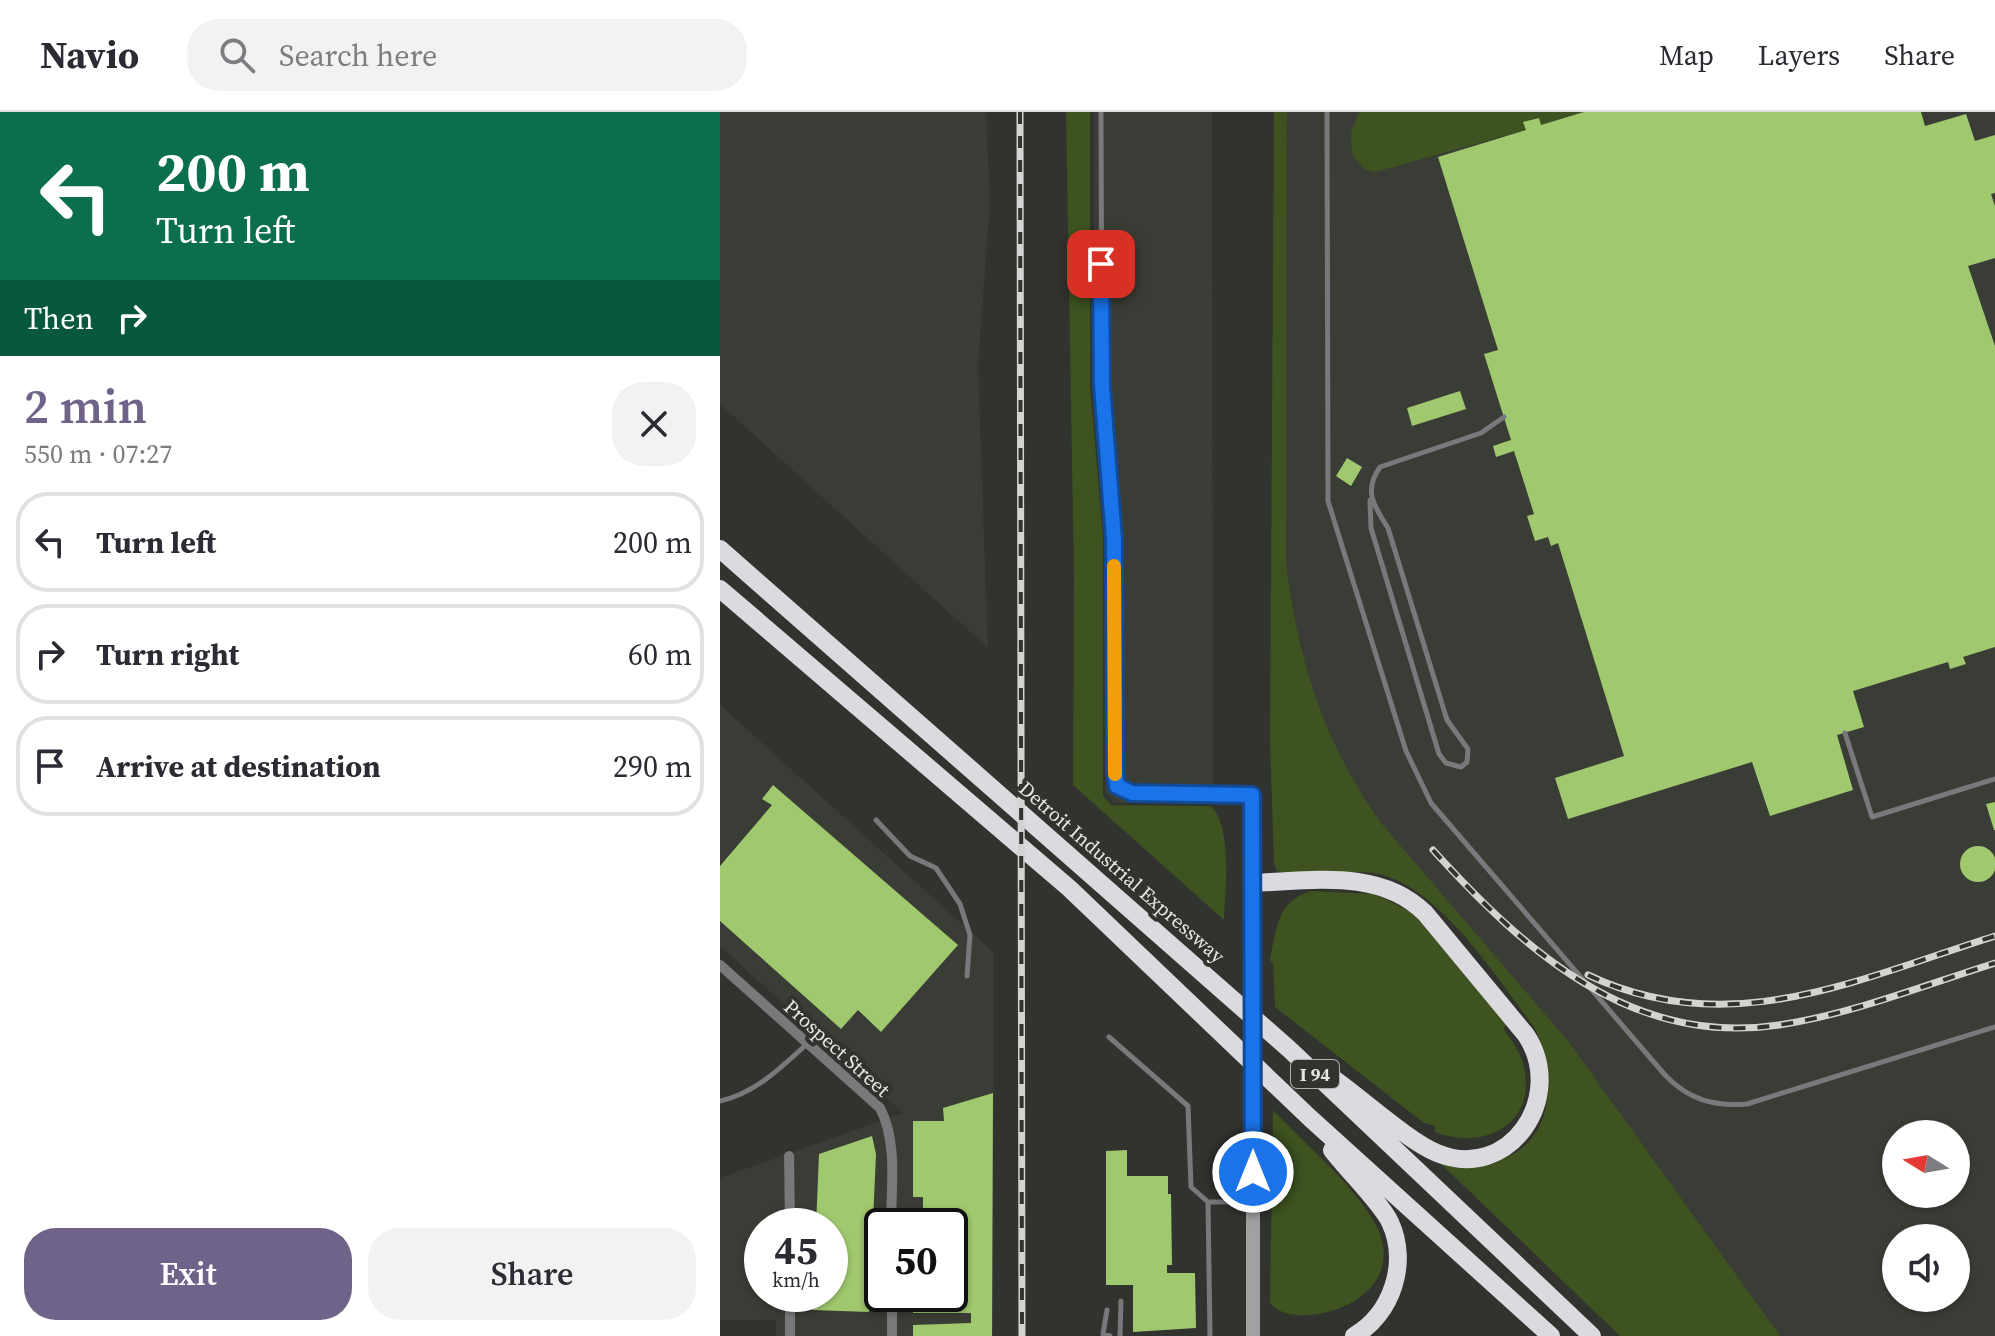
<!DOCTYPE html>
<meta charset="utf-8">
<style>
body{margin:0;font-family:"Source Serif 4",serif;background:#f2f2f3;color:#2b2b33;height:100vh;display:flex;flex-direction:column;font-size:30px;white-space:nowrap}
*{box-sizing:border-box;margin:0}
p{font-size:26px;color:#7c7c81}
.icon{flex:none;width:44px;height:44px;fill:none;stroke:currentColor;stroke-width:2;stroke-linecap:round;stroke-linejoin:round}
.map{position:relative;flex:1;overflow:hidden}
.sheet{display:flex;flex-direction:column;background:#fff;width:720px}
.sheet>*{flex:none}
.top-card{background:#0b6e4f;color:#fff;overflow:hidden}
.needle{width:52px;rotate:281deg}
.controls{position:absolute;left:1162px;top:1008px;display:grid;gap:16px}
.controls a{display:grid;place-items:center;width:88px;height:88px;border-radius:50%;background:#fff;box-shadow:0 2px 6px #0004;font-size:40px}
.speed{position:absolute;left:24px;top:1096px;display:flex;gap:16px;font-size:40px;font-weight:700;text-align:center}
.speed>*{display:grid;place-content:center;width:104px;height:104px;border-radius:50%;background:#fff;box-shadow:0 2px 6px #0004;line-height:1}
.speed small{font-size:20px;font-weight:400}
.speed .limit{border:4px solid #111;border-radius:12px;background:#fff;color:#111}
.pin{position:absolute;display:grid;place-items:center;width:68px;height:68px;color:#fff;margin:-34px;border-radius:16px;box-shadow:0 4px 12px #0006}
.me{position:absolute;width:88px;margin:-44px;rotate:0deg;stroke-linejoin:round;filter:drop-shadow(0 0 6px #0008)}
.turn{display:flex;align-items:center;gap:28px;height:168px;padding:0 24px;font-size:36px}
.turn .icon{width:104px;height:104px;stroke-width:2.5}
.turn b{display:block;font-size:56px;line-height:68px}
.then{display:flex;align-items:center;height:76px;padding:0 24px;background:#0003;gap:16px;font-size:30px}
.round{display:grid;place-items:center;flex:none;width:84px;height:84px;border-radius:32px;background:#f2f2f3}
.head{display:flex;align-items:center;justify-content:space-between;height:136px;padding:0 24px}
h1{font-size:48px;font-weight:600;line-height:60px;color:#6f6389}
.action{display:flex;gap:16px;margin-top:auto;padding:16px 24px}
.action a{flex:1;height:92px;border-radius:32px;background:#6f6389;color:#fff;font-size:32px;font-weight:600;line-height:92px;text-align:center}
.action a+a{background:#f2f2f3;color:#2b2b33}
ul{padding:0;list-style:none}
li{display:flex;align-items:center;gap:24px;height:100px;margin:0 16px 12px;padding:0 8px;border:4px solid #e1e1e2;border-radius:32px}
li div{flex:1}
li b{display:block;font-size:30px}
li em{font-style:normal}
header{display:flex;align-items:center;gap:48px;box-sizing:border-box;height:112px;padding:0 40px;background:#fff;border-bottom:2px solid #e1e1e2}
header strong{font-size:38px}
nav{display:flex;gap:44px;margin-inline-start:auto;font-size:28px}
.search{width:560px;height:72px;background:#f2f2f3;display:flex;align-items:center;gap:20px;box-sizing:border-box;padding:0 28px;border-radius:32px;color:#7c7c81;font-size:30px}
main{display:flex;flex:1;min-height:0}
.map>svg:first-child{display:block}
</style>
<header>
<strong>Navio</strong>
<div class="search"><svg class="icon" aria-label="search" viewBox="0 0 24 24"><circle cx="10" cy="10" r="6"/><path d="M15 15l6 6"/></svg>Search here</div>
<nav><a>Map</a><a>Layers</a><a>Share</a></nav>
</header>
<main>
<section class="sheet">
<div class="top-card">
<div class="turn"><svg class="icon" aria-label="left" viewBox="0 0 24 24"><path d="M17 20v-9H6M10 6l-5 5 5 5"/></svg><div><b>200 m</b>Turn left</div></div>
<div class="then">Then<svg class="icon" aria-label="right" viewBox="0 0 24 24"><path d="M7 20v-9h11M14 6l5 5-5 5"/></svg></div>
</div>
<div class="head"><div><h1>2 min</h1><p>550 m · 07:27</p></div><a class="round"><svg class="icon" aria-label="close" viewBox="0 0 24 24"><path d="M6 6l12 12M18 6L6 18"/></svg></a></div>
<ul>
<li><svg class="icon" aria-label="left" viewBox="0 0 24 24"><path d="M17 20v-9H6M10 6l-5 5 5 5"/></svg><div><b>Turn left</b></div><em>200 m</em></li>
<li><svg class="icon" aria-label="right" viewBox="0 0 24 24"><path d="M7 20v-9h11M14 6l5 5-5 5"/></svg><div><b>Turn right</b></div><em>60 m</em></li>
<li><svg class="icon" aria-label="arrive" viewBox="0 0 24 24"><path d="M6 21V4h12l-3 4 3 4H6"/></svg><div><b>Arrive at destination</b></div><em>290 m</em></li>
</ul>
<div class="action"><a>Exit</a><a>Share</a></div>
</section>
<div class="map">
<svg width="1275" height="1224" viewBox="0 0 1275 1224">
<rect width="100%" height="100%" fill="#31332f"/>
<path fill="#3a3d35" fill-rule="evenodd" d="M0,0H266L270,90L258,254L268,536L0,292Z
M374,0H492L493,691H394L385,680L386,424L374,276Z
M565,0H1275V1224H989L886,982L695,751L566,752ZM1176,1022H1236V1082H1176ZM1176,1126H1236V1186H1176Z
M0,593L274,841L273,1224H56V1208H0V1066L183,1001L0,834ZM42,1114H110V1182H42ZM162,1114H230V1182H162Z"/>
<path fill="#3e5320" d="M346,0H370V272L383,424V684L391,693L490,694C513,712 505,781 504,808L353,673L354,466Z
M554,0H567L566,452C578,548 604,632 661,711L848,929L1060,1224H900L718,1049C735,1050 758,1055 774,1050C837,1033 837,962 814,915C777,866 717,771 654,761C623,756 587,770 557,759L554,752L550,628Z
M639,0H864L821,13L819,6L804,10L806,18L655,60L645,57L632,43L631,20Z
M592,779L655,782L697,803L787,912L783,916C789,925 796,934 800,943C824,1005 771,1041 715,1020V1014L704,1011L555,895L553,851L550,848C556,817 558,787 592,779Z
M553,998C584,1031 630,1069 653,1108C701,1189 574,1224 550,1191Z"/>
<path fill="#a0c86e" d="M864,0H1201L1205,14L1246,2L1255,29L1275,23V81L1271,82L1275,94V146L1248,154L1275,234V535L1243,545L1246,552L1230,557L1228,550L1133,579L1144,615L1117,623L1133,678L1050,704L1032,650L848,707L835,666L904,644L838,431L831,434L828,425L815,429L807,404L814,402L794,339L776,345L773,334L791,328L764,242L778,238L718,45L806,18L803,10L819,6L821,13Z
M740,279L746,297L692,314L687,296Z
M627,346L642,355L631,374L616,364Z
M53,673L238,833L161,920L138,898L121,917L0,809V754L52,693L42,687Z
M1275,690V718H1274L1266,692Z
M1240 752a18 18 0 1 1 36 0a18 18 0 1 1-36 0Z
M273,981L272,1224H193V1213L251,1211V1201H193V1182H230V1114H203V1085H193V1009H224L223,996Z
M152,1024L156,1042L149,1200L93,1198V1182H110V1114H96L99,1042Z
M407,1038V1064H448V1082H451L452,1153H447V1161H475L476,1216L413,1220V1173H386V1039Z"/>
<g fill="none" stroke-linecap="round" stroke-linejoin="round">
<path stroke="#79787a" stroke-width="5" d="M381,0L382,274L394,427L397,674L412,681L532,682
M607,0L608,389L686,639L711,691L945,963C968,987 993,995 1027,992L1275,915
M650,388L651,416L719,642L726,651L741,655L747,650L748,637L727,608L668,416C654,394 643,379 660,355L761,321L784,305
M1125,621L1152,705L1275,667
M156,708L190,744L216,756L240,792L250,823L247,864
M389,925L468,994L471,1075L488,1090
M0,989C36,981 60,956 87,932
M387,1198L383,1222L390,1224
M400,1224L401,1189
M490,1224L488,1090H529"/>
<path stroke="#79787a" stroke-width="10" d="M0,853L160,996C178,1030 171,1076 171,1114
M69,1044L70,1114
M70,1182V1224
M172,1182V1224"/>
<path stroke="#a1a0a3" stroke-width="14" d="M532,683V843
M533,1002V1224"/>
<path stroke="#dbdadf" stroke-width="18" d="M0,437L569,937L872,1224
M0,477L349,776L590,1006L831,1224
M532,771C592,769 659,756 705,801L806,923C847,985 789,1071 717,1041C689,1030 640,985 611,965
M612,1038C627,1058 661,1091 670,1110C689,1151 672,1202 634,1224"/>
<g stroke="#d2d4d1" stroke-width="7">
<path id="rail" d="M300,0L302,1224
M713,738C805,839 911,935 1059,913C1132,902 1205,873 1275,851
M868,863C1009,930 1138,867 1275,824"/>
</g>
<use href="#rail" stroke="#31332f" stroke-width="4" stroke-dasharray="12" stroke-linecap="butt"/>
<path stroke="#a1a0a3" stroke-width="14" d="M532,843L533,1002"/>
</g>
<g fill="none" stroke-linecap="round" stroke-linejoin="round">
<g stroke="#114b97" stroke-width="20">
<path id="route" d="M381,152L382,274L394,427L395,660L397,674L412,681L532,683L533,1060"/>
</g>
<use href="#route" stroke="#1a73e8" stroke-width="14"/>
<path stroke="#f59e0b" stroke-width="14" d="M394,454L395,662"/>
</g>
<g text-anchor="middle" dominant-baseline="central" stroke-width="8" stroke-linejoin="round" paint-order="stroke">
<rect fill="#31332f" stroke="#afb0ae" stroke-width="2" x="571" y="948" width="48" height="28" rx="6"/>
<g font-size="18" font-weight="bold" fill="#e5e6e4">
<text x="595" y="962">I 94</text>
</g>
<g font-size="20" fill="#e5e6e4" stroke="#31332f">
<text transform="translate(402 760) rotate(41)">Detroit Industrial Expressway</text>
<text transform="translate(117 936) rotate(42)">Prospect Street</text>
</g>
</g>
</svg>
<div class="controls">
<a><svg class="needle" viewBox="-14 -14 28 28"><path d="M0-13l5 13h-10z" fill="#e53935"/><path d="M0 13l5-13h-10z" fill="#7c7c81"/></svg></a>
<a><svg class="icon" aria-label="sound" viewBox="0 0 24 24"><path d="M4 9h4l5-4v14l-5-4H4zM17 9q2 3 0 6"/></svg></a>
</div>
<div class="speed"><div>45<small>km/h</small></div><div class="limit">50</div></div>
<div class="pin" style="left:381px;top:152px;background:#d93025"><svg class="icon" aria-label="arrive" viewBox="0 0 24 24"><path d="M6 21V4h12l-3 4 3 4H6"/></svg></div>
<svg class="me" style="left:533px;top:1060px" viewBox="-20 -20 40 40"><circle r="17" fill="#1a73e8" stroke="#fff" stroke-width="3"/><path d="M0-11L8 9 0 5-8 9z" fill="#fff"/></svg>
</div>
</main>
